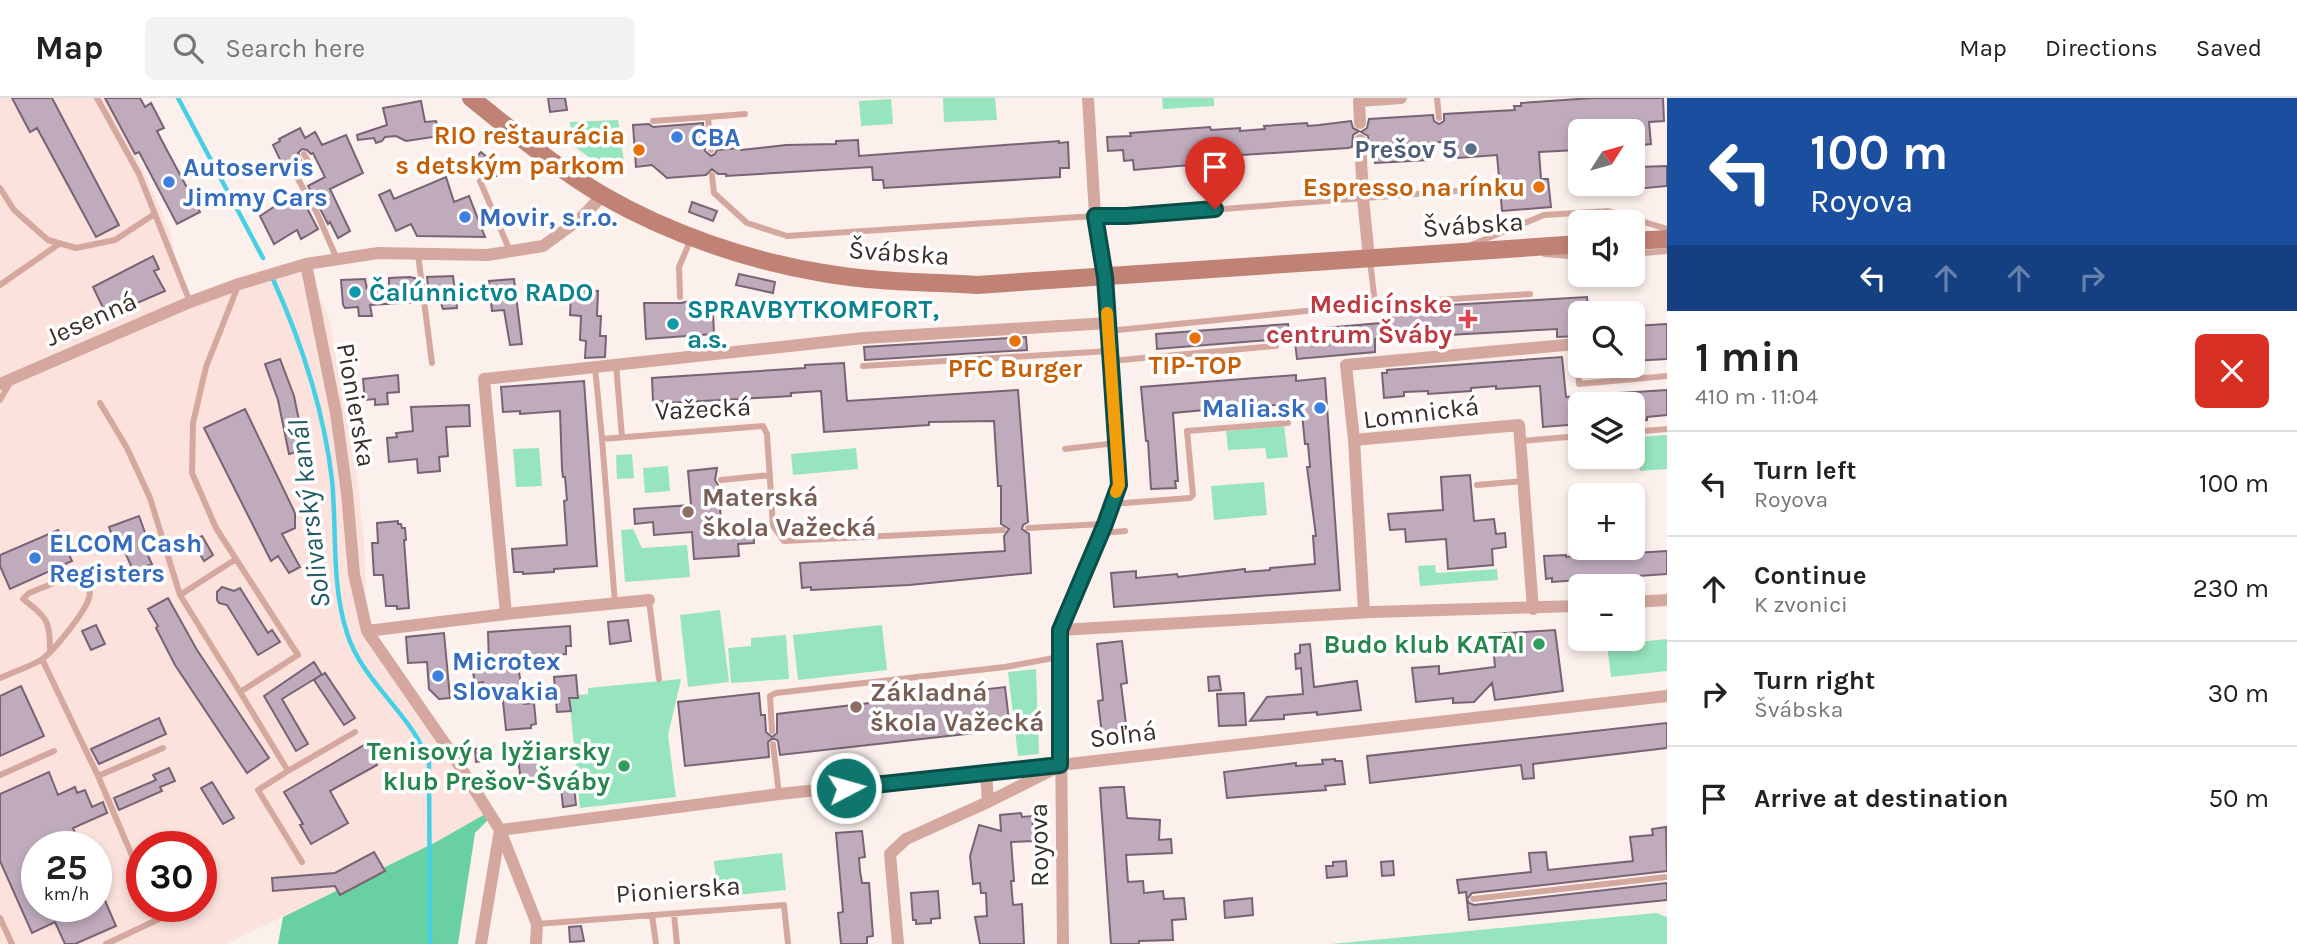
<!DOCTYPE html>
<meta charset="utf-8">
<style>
body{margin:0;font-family:Karla,sans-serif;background:#f2f2f2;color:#222;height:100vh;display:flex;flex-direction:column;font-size:26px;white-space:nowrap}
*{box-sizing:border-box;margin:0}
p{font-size:23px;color:#767676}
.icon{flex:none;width:38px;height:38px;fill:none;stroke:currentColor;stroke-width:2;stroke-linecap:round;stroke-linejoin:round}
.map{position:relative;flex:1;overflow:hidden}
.side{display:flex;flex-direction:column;background:#fff;width:630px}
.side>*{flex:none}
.hud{background:#1a4fa0;color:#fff;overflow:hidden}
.needle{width:46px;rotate:53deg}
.controls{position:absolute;left:1568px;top:21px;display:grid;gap:14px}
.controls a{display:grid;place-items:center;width:77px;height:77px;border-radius:10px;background:#fff;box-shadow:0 4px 10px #0003;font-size:35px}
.speed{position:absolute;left:21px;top:733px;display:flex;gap:14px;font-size:35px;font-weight:700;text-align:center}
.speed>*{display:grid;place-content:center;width:91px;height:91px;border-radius:50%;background:#fff;box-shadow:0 4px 10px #0003;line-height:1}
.speed small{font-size:18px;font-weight:400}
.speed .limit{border:10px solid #d22;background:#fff;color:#111}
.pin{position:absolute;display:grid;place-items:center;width:60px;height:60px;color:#fff;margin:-72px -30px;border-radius:50% 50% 50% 0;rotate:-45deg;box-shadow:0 0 7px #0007}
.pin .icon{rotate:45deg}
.me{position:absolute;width:77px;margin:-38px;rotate:84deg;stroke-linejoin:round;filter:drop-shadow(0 0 5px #0008)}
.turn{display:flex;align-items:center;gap:24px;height:147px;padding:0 28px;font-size:32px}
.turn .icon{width:91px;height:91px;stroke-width:2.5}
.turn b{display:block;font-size:49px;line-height:60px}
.lanes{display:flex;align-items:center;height:66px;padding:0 28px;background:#0003;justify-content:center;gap:35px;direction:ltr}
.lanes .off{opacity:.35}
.round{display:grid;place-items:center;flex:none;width:74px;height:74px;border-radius:10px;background:#f2f2f2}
.overview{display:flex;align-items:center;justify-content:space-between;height:119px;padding:0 28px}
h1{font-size:42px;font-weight:700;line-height:52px}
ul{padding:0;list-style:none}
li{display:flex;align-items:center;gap:21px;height:105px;padding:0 28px;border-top:2px solid #e0e0e0}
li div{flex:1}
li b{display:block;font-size:26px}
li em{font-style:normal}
header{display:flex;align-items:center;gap:42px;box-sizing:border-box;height:98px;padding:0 35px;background:#fff;border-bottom:2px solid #e0e0e0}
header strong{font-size:33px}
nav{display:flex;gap:38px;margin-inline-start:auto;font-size:24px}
.search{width:490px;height:63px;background:#f2f2f2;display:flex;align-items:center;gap:18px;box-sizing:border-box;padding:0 24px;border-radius:10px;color:#767676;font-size:26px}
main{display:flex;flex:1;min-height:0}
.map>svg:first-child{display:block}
</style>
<header>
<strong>Map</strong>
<div class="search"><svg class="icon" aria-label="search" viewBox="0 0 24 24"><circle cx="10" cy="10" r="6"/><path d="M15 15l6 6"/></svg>Search here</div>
<nav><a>Map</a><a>Directions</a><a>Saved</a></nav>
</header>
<main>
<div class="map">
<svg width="1667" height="846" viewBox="0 0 1667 846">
<rect width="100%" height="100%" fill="#fcf0ec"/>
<path fill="#fce2dd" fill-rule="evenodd" d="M0,0H111L120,17L170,134L184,202L305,165L329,220L355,361L364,442L367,531L455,649L487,715L436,744L227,846H0ZM37,749H96V808H37ZM142,749H201V808H142Z"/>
<path fill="#96e5be" d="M943,0H995L997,22L944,24Z
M1162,0H1214V8L1163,11Z
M891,1L893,26L861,28L859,3Z
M618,22L625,71L610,74L572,47L570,24Z
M1284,328L1288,359L1267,361L1265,350L1228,352L1226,333Z
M1667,337V371L1640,373L1638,339Z
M539,350L542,388L516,389L513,351Z
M856,350L858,371L793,377L791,356Z
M632,356L634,380L617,381L616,357Z
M668,368L670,393L645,395L643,370Z
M1264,384L1267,417L1214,422L1211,388Z
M633,431L642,450L687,447L690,479L625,484L621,432Z
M1435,467L1436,475L1497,471L1498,482L1420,488L1418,468Z
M720,512L729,584L688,589L680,517Z
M882,527L887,572L798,582L793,537Z
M786,537L789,581L731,585L728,550L751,548V540Z
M1667,541V573L1611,579L1607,547Z
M1036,571L1039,656L1018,658L1008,574Z
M681,581L668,637L676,699L580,710L569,598L588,596V590Z
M782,755L786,792L718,799L714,763Z
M1656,815L1667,819V846H1331Z"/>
<path fill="#68d0a1" d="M487,715L490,720L475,735L458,846H278L283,819L436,744Z"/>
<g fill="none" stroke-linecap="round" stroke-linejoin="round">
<path stroke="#46d0e6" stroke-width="4.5" d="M178,0L263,160
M272,179C301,243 324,312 332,382C337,433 331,485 347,535C362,584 412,616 429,664L430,846"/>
</g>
<path fill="#c0abbc" stroke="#776373" stroke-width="2" d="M12,0H52L119,127L96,139L37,30L30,34Z
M105,0H140L145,9L151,5L164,30L157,33L161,41L200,114L177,126L139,54L135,56Z
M548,0H565L567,12L550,14Z
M1593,0H1663L1664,23L1649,24L1651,46L1633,48V33H1605V27L1575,29L1577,52L1539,54L1541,81H1548L1551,109L1502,113L1497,57L1458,60L1457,43L1428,45L1429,62L1375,65L1374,49H1369L1368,38L1361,34L1367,30L1369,21L1433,17L1434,23L1439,26L1444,23V16L1515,12L1514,8H1521V5Z
M421,3L425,24L436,23L440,38L406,43L396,38L385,39L382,43L376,45L374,40L358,42L357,37L387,27L383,10Z
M1351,23L1353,30L1359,33L1353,37L1352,49L1348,50L1212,59V65L1134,72L1133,62L1124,63L1123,52L1108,53L1107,39L1131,38L1130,35L1210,29L1211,32L1240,30V33L1265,31L1264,28L1307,25L1308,28L1319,27Z
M703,25L705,53L711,58L715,56L717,52L740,50L741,52L786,47L836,46V43L858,42L859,58L1059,43V45L1068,44L1069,70H1060V79L884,90L883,82H873L872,69L726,78V76H718L712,71L706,77L667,80L652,67L636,69L633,27L649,26L653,29Z
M300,30L305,40L315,34L322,47L346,37L363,75L330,91L350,133L338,140L330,124L328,126L308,88L325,79L313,55L311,56L307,52L302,51L298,55L301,62L284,70L273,47L280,43L279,41Z
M481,54L506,75L493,79L472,63Z
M1667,68V88L1635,91L1634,77H1640L1639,69Z
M446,79L454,104L469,98L485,139L417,138L411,126L396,133L379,97L390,92L394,101Z
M298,93L318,131L301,141L297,132L274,146L260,118Z
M692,104L717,113L713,123L689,114Z
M153,158L159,171L154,173L165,193L107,218L93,189Z
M739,176L775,184L773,195L736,187Z
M453,178L457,210L443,211L441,205H430L427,179Z
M410,179L415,180L418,204L370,207L372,218H359L358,209L345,210L343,207L341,182L365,181L367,191L389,190V180Z
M514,181L522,246L510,247L504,212L492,213L489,183Z
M578,192L598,193L597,218H601L600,238H606L605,259L585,260L586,243L580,242L581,218L570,217L571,198L577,199Z
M1587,199L1588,215H1580V238L1557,239V231L1375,241V254L1297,261L1295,244L1282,245V241L1157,251L1156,236L1288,226L1289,233L1381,225L1380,211Z
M699,201L700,215L713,214L714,236L646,241L644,205H681Z
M1667,226V261L1633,263V228Z
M1026,239L1027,252L865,262L864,249Z
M1562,259L1566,299L1580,298V326L1543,329L1540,288L1496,291V288L1471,290V293L1428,296V293L1404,294V298L1384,300L1382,275H1387V272Z
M280,261L294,298L305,352L289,356L278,302L265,266Z
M844,265L847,303L1018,292L1028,424L1023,427L1022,431L1029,436L1031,475L909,487L811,492V489L802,490L800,465L1005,453L1004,438L1009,431L1001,426V388H998L994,323L929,324V327L824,334L821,293L791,295V298L722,302L663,305V303H653L652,280L805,270V267Z
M398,277L399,294L387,295L388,306L375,307V301L365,302L363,281Z
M1296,277V283L1325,280L1340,492L1114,509L1111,475L1136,473V480L1177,476L1178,479L1245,471V474L1270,472V470L1315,466L1313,438H1316L1307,369H1310L1308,346H1305L1301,305L1241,310V306L1214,308L1215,311L1173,315L1178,383H1175L1176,390L1151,391L1148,343H1146L1141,289Z
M584,283L597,468L554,471V474L523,476V474H514L512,451L567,447L564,403L567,402L565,379H563L562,371L560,313L520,316V313L503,314L501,289Z
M1667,292V317L1647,319V322L1633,323V306H1590L1589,297Z
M469,307L470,328L446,329L448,358L439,359L440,373L418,375L417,361L389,364L387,340L397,339L396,335L413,333L411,309Z
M245,311L295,415V430L282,436L300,469L289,475L278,458L271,463L204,330Z
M717,370L715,382L718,387L722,432L753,429L754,445L738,446L739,458L694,461L692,434L654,437L653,424L635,426L634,411L691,407L688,373Z
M1470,377L1474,423L1494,421L1496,436L1505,435L1506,449L1492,451L1493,467L1448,471L1446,441L1406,444L1405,431L1390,432L1388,416L1443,412L1441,379Z
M139,418L147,440L141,443L152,466L134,474L123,450L118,452L109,429Z
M398,423V426H401L402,430H405L406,442H404L409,510L397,511V508H386L383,477H374L372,445H378L377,425Z
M58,432L72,463L10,491L0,468V457Z
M202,438L213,457L204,463L192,443Z
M1634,452V455L1667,453V476L1552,484V480L1546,481L1544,458L1566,457V459Z
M222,489L234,493L240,490L268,535L272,532L280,544L258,557L227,507L219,505L217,502V494Z
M168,500L197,552L269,660L247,675L175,567L156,530L158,528L148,511Z
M628,522L631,543L610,546L608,524Z
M96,527L105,546L91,552L82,533Z
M570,528L571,548H566V556L517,561L524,606L534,605L536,626L531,627V630L506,632L502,594L486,596L483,584L475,585L472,569L489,566L488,534Z
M1555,532L1563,593L1495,602L1492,585L1474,604L1453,605V600L1416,604L1412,570L1439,568V576L1495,569L1492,536Z
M444,535L450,600L439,601L429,591L427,564L408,565L406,539Z
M1122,543L1127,585L1121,586L1128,642L1103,645L1098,603L1103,602L1097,546Z
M1310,546L1314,589L1357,583L1361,612L1317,617V614L1284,617V621L1250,623L1267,599L1303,596L1301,570L1296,571L1295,556L1300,555V547Z
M314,564L322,577L325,575L355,620L344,627L314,582L321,577L282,601L308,646L296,653L264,598Z
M576,577L578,600H569L571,613L557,614L554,579Z
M1219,578L1221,592L1209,593L1208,579Z
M21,588L44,638L0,658V598Z
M1005,589L1010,631L780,657L778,643L773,640L768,644L769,659L685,668L678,604L759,595L761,617H765L766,634L772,639L777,635V616Z
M1244,595L1246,627L1219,628L1217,596Z
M159,620L166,636L99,666L91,651Z
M1667,625V650L1533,666L1534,680L1523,681L1521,667L1370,685L1367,658Z
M366,646L377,667L330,693L348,725L311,746L300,727L303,726L284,694Z
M493,649L494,662L476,664L475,651Z
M541,659L545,685L531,687V682L521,683L518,661Z
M1335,661V663H1342L1345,686L1325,688L1326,692L1227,700L1224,674L1296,665V668L1323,666L1322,662Z
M169,670L175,683L160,689L162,693L119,712L114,700L156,682L153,677Z
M49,674L58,697L75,689L77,695L85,692L92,709L103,704L107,715L73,730L81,749H37V808H96V782L116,828L75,846H65L55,824L32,835L0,763V696Z
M212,684L234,720L223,726L201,690Z
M574,688L576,707L563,709L561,690Z
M1118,689H1124L1127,720L1160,722L1159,742L1171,741L1172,755L1126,757L1128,784L1143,783L1144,795L1163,793L1164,801L1184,800L1186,821L1172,822L1173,842L1139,843V846H1111L1100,690Z
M1021,715L1022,719L1032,718L1034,743L1011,744L1014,783H1011L1013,807L1022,806L1024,846H980L975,819L987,818L986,795H981L980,785L973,786L970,758L979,727L1001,733L1000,717Z
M1666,729L1667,773L1472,795L1467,801L1469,805L1474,807L1667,785V802L1469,822L1466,794L1459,795L1457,782L1531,774L1529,755L1546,754L1548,772L1633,763L1630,739L1653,737L1652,731Z
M862,733L865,759L859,760L860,773L862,785H869L873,838L867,839V846H841L838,815L843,814L836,735Z
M374,754L385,773L340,797L335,788L273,793L272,780L335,775Z
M1346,763L1347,778L1327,780L1326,768H1333V764Z
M1393,763L1394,777L1382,778L1381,764Z
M938,793L940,820L931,821V825L916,826V822H913L911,795Z
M1252,800L1253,817L1225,820L1224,803Z
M581,828L584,843L570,844L569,829Z"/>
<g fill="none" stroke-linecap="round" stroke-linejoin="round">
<path stroke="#d4a89f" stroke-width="6" d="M97,0L139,76L190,204
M1437,0L1439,20
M708,19L745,16
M653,23L708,19L711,52
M304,56L309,65L294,74L316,113L337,161
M712,77L714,95L747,125L787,138L1095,118H1131L1495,90
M480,83L510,153
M0,90L14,112L48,142L76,150L115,142L153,117
M1471,147L1544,117L1608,113L1667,131
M418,156L432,265
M1545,156L1580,159
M1633,156L1667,153
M1370,162L1375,206
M0,187L59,146
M680,199L679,169L691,141
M1108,233L1375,206L1530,196
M1576,246L1579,286L1667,278
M1110,263L1276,248
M616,266L622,339
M863,268L1110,253
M595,269L602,341L763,328L767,336L773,428L784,443L1003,432
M0,302L11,283
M100,305L127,350L150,400L180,497L240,594L298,557L216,430L192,375L193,325L206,269L238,188
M1633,334L1667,331
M602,341L615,505
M1520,343L1580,338
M1065,351L1116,345
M721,382L770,377
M1477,387L1524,383
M1112,406L1190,400L1193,397L1187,333L1288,325
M1028,430L1103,426
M1102,435L1125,433
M180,497L236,461
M649,502L659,581
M42,561L98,678
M0,580C13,574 29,569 41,562C54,553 85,514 89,500C91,494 89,490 87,484L74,477L29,495L23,501C47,520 50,522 50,552
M240,594L288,673L355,634
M772,633L770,598L776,595L1005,569L1059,559
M773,646L779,696
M288,673L258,692L302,764
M0,677L54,653
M142,781L98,678L163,650
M1473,801L1667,779
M674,816L677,846
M652,817L656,846
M0,820L12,846
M537,826L784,807L788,846
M106,846L159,821L153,808"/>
<path stroke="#d4a89f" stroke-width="12" d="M1360,25L1359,3L1401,0
M1360,42L1363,100L1369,160
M306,166L336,315L347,395L354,476L367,533L452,656L500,732L537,826L536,846
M0,286L190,204L239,186L306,166L378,155L487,157L543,148L580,121L603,97
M1354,342L1346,267L1576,246
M1633,504L1667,502
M1364,514L1354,342L1519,327L1533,511
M506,516L484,281L864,240L1108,225
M1060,532L1372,514L1580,508
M367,533L506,516L649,502
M986,675L988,704
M481,846L500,732L779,696L1060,667L1667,598
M898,846L890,756L906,741L988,704L1054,671
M1063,846L1060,532L1105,426L1119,387L1105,179L1095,118L1088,0"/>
<path stroke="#c18276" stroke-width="18" d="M471,0C514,34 556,70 604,98C668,135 749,163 823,175C874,184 926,184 977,187L1580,146
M1633,143L1667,141"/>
</g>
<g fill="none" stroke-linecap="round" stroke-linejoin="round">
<g stroke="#0a4d48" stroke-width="18">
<path id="route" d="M846,690L1060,667V532L1105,426L1119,387L1105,179L1095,118H1126L1215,111"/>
</g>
<use href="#route" stroke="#0f766e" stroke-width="12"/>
<path stroke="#f59e0b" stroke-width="12" d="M1107,215L1119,387L1116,394"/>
</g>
<g fill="#3f7fe0" stroke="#fff" stroke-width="2.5">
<circle cx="677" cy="39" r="7"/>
<circle cx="169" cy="84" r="7"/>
<circle cx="465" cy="119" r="7"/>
<circle cx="1320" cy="310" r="7"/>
<circle cx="35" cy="460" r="7"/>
<circle cx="438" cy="578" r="7"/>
</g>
<circle fill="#5c6f8a" stroke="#fff" stroke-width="2.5" cx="1471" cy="51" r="7"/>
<g fill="#e8710a" stroke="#fff" stroke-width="2.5">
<circle cx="639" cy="52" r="7"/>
<circle cx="1539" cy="89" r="7"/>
<circle cx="1195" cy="240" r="7"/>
<circle cx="1015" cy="243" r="7"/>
</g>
<g fill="#0f9aa8" stroke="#fff" stroke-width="2.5">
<circle cx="355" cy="194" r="7"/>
<circle cx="673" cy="226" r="7"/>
</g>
<path fill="#e0444e" stroke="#fff" stroke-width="2.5" d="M1464.5 210.5h7v7h7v7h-7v7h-7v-7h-7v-7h7z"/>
<g fill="#8d6e63" stroke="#fff" stroke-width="2.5">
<circle cx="688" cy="414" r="7"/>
<circle cx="856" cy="609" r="7"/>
</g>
<g fill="#2e9e5b" stroke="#fff" stroke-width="2.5">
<circle cx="1539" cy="546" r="7"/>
<circle cx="624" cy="668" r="7"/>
</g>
<g text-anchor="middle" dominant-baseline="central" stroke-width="7" stroke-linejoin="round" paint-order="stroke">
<g font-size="26" font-weight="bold" fill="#c56008" stroke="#fff" text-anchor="end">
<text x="625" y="37">RIO reštaurácia<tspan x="625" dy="30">s detským parkom</tspan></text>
<text x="1525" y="89">Espresso na rínku</text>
<text x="1195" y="267" text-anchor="middle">TIP-TOP</text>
<text x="1015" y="270" text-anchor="middle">PFC Burger</text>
</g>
<g font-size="26" font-weight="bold" fill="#366cbe" stroke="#fff" text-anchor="start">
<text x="691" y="39">CBA</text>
<text x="183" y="69">Autoservis<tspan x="183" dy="30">Jimmy Cars</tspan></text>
<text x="479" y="119">Movir, s.r.o.</text>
<text x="1306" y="310" text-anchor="end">Malia.sk</text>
<text x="49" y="445">ELCOM Cash<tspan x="49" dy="30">Registers</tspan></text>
<text x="452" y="563">Microtex<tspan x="452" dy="30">Slovakia</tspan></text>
</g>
<g font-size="26" font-weight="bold" fill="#4e5e75" stroke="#fff" text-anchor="end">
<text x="1457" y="51">Prešov 5</text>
</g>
<g font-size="26" fill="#392f2b" stroke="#fff">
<text transform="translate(1473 127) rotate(-4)">Švábska</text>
<text transform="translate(899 155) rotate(4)">Švábska</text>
<text transform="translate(91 221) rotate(-24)">Jesenná</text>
<text transform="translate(356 307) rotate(80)">Pionierska</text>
<text transform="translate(703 311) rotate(-3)">Važecká</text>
<text transform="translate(1421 315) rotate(-7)">Lomnická</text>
<text transform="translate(1123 637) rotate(-7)">Soľná</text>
<text transform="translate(1039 747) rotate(-91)">Royova</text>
<text transform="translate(678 792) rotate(-4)">Pionierska</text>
</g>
<g font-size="26" font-weight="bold" fill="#0d838f" stroke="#fff" text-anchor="start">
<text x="369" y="194">Čalúnnictvo RADO</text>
<text x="687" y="211">SPRAVBYTKOMFORT,<tspan x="687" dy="30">a.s.</tspan></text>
</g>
<g font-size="26" font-weight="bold" fill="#be3a42" stroke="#fff" text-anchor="end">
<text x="1452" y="206">Medicínske<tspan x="1452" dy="30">centrum Šváby</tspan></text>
</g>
<g font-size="26" font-weight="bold" fill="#785e54" stroke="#fff" text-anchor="start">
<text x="702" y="399">Materská<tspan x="702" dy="30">škola Važecká</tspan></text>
<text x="870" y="594">Základná<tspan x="870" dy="30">škola Važecká</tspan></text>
</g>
<g font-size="26" font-weight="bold" fill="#27864d" stroke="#fff" text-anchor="end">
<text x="1525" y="546">Budo klub KATAI</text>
<text x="610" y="653">Tenisový a lyžiarsky<tspan x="610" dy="30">klub Prešov-Šváby</tspan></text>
</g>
<g font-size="28" font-style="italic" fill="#225a63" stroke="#fff">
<text transform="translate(309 416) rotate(-97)">Solivarský kanál</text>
</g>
</g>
</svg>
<div class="controls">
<a><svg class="needle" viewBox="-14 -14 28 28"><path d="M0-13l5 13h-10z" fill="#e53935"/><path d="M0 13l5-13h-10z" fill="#767676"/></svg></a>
<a><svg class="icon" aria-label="sound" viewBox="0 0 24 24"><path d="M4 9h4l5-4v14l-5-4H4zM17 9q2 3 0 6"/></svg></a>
<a><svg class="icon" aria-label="search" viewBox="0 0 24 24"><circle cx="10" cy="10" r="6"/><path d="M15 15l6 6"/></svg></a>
<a><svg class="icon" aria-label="layers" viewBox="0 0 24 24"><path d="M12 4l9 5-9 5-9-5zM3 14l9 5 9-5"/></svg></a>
<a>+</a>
<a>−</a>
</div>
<div class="speed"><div>25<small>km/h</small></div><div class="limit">30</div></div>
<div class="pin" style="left:1215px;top:111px;background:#d93025"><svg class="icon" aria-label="arrive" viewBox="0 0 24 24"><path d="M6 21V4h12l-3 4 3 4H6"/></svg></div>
<svg class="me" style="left:846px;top:690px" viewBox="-20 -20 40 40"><circle r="17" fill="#0f766e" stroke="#fff" stroke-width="3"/><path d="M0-11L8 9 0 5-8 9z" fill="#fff"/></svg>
</div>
<section class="side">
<div class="hud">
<div class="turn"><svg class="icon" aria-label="left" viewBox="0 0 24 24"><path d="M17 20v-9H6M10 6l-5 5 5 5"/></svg><div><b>100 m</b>Royova</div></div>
<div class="lanes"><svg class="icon" aria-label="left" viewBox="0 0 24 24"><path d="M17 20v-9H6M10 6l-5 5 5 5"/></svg><svg class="icon off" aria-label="ahead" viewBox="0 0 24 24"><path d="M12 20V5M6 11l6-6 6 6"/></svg><svg class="icon off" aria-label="ahead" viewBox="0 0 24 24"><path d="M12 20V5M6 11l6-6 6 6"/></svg><svg class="icon off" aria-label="right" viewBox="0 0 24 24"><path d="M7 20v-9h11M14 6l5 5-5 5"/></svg></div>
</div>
<div class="overview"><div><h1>1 min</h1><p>410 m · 11:04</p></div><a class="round" style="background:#d93025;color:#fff"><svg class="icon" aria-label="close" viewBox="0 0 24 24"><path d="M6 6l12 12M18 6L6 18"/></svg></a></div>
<ul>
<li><svg class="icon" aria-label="left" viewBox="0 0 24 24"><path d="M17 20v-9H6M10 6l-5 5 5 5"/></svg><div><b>Turn left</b><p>Royova</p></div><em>100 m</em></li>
<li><svg class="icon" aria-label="ahead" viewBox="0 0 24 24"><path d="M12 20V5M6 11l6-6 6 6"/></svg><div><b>Continue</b><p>K zvonici</p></div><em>230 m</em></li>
<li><svg class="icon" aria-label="right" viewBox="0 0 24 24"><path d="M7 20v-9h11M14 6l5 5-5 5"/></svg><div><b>Turn right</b><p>Švábska</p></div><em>30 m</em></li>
<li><svg class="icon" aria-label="arrive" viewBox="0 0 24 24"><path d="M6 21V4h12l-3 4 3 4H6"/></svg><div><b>Arrive at destination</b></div><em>50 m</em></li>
</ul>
</section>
</main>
